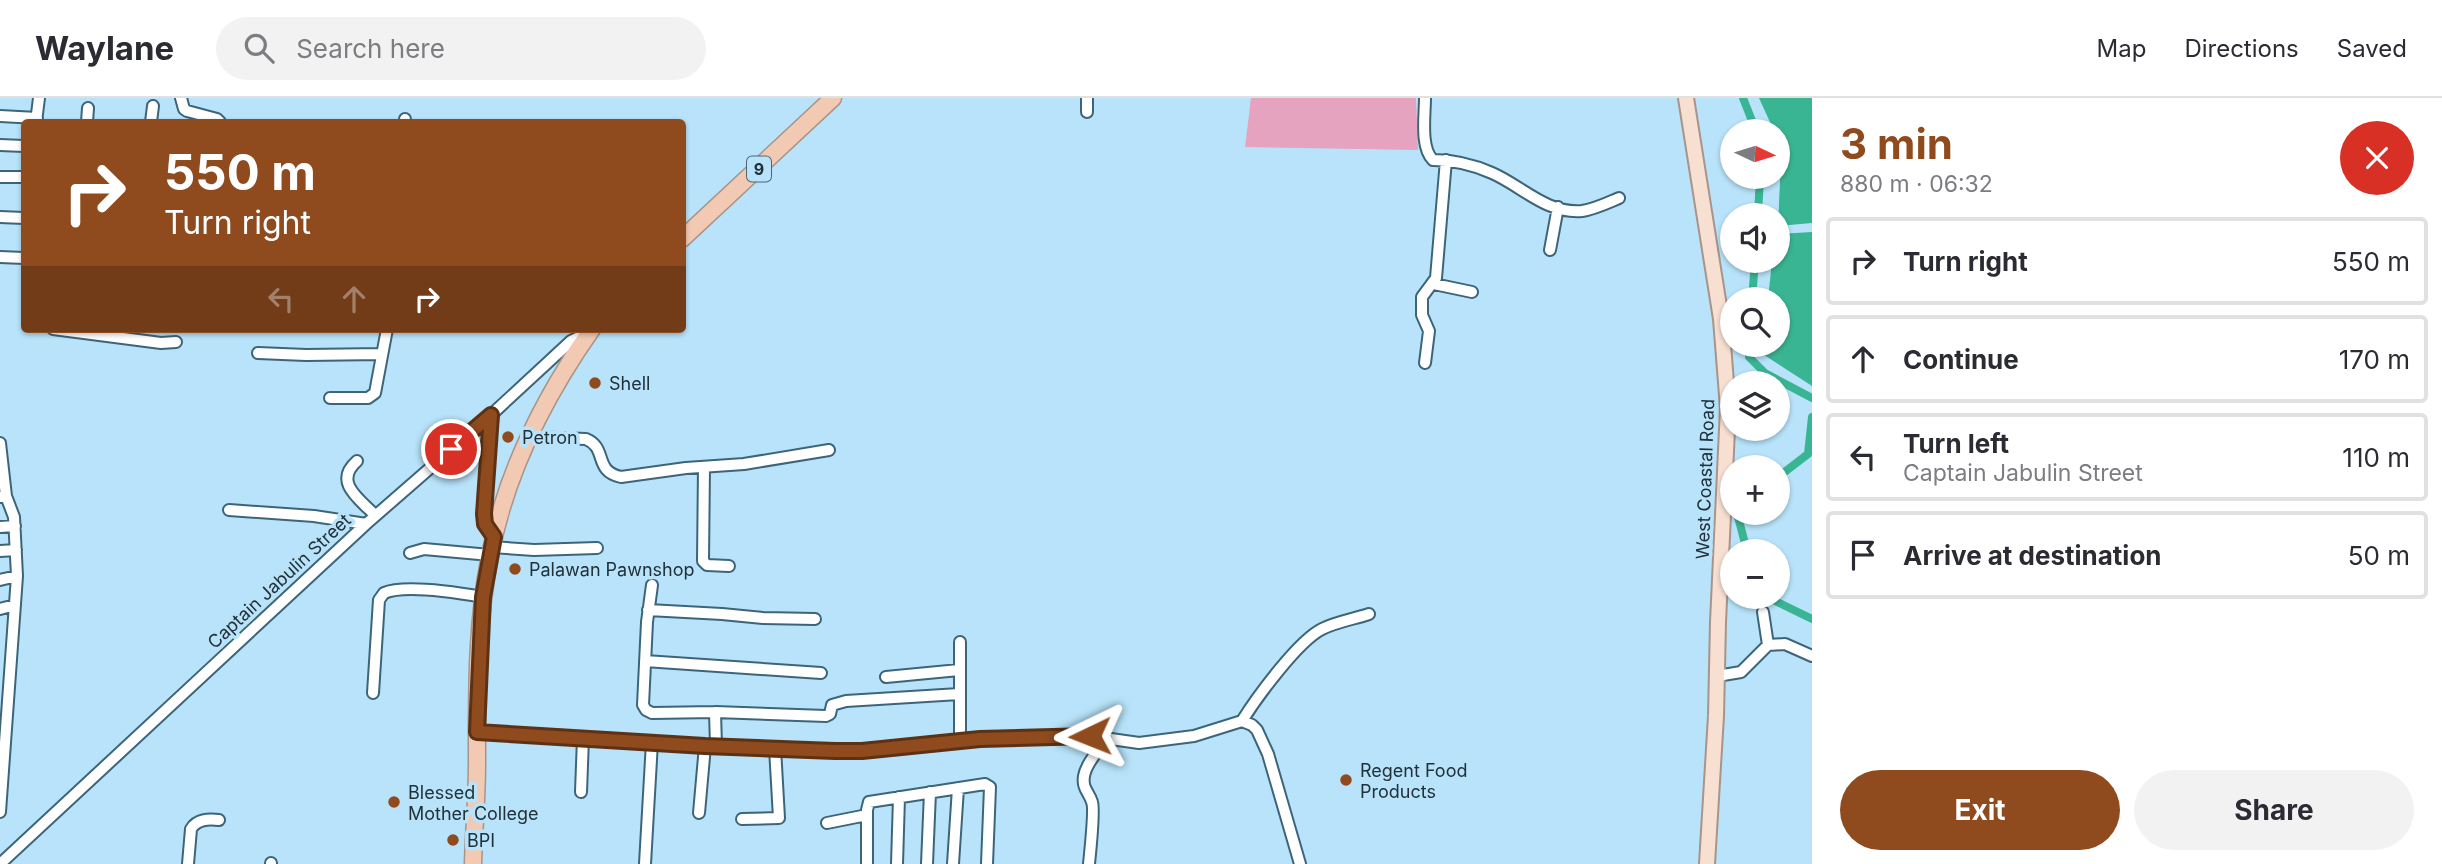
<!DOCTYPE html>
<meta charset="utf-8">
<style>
body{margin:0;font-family:Inter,sans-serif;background:#f2f2f3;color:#2b2b33;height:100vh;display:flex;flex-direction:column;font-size:26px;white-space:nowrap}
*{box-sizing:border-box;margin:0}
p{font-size:23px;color:#7c7c81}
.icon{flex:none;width:38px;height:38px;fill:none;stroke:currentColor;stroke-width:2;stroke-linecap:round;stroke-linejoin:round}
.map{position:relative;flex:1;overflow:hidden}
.details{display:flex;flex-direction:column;background:#fff;width:630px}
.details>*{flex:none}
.hud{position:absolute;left:21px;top:21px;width:665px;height:214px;border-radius:7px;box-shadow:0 2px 5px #0004;background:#8f4b1e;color:#fff;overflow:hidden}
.needle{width:46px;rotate:94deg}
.tools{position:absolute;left:1720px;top:21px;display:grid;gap:14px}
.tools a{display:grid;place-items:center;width:70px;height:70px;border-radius:50%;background:#fff;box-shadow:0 2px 5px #0004;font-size:35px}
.pin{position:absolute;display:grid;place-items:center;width:60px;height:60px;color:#fff;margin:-30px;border:4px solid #fff;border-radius:50%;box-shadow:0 2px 7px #0007}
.me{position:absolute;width:77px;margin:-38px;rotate:268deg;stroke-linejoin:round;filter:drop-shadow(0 0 5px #0008)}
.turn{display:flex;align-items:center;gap:24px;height:147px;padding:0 28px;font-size:32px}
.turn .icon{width:91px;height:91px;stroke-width:2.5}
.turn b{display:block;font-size:49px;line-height:60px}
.lanes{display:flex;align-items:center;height:66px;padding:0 28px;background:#0003;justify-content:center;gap:35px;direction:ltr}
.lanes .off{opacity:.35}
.round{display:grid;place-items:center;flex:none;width:74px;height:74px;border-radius:37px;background:#f2f2f3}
.summary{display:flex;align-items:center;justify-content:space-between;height:119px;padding:0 28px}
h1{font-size:42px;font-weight:700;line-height:52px;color:#8f4b1e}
.cta{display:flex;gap:14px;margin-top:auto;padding:14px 28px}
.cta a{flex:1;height:80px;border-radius:42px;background:#8f4b1e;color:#fff;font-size:28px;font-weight:700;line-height:80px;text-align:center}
.cta a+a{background:#f2f2f3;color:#2b2b33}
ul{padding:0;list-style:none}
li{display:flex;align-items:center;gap:21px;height:88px;margin:0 14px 10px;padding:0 14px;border:4px solid #e1e1e2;border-radius:7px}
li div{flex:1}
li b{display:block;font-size:26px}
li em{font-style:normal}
header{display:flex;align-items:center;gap:42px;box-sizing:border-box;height:98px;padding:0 35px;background:#fff;border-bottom:2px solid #e1e1e2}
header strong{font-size:33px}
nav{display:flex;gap:38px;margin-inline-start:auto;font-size:24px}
.search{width:490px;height:63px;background:#f2f2f3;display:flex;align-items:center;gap:18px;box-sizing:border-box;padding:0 24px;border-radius:38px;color:#7c7c81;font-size:26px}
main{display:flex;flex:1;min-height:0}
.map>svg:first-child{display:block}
</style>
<header>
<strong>Waylane</strong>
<div class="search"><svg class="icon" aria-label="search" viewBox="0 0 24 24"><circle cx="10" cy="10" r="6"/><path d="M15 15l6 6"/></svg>Search here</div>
<nav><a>Map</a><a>Directions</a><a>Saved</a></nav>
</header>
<main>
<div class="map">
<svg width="1812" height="766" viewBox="0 0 1812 766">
<rect width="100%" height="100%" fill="#b8e3fa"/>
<path fill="#e5a3c0" d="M1251,0H1416L1418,52L1245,49Z"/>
<path fill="#3ab593" d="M1759,0H1812V125L1778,128L1781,61L1778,33H1774Z
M1812,134V288L1761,255L1762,247H1778V201H1768L1772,163H1778V136Z"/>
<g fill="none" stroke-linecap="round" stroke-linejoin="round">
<path stroke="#3ab593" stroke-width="8" d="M1743,0L1756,33
M1758,117L1760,79
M1752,201L1755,163
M1749,247V259L1765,275L1812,300
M1778,379L1808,356L1812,319
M1737,415L1747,453
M1767,499L1812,521"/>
<g stroke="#3d6579" stroke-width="14">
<path id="minor" d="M181,0L184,11L187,13L217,21L220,24
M1087,0V14
M1425,0C1425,17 1420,50 1433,62C1453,62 1474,67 1492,75C1522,88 1546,116 1582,113C1595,111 1607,105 1619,100
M0,18L37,20
M36,24L39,0
M87,24L88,10
M151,24L153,8
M405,24V21
M0,47L24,48
M0,79H24
M0,119L24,120
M1550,152L1558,109
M0,159L24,160
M1434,186L1472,194
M53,231L161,245L176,244
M258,255L306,257L382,256
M1425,265L1429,233L1422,217V199L1436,180L1446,62
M330,300H368L375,295L387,231
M491,317L484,416L486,426L494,439
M530,339L586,341C608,350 593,373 621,379L686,370L744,366L829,352
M0,345L6,398
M357,363C333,384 359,401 375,417
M704,369L703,463L707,467L729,468
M0,399L6,398L14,419L17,478L0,714
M229,412L314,418L366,426
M0,429L15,428
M492,449L534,452L597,450
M0,453L16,452
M410,455L424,451L490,457
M0,482L17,478
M652,487L647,524L643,607L646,612L652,615L715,614L826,618L830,616L832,607L846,603L959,596
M0,511L15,507
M648,512L722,516L763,520L815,521
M1763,514L1768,547
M645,563L821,575
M1717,578L1741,574L1768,547L1785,546L1812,558
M886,579L959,572
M373,595L379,502L384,495C405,486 460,495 483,499
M715,614L716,648
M1242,623C1257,599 1298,543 1322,531C1336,524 1354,521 1369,516
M477,633L705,648L862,653L1001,640L1090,638L1139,645L1194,638L1242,623L1252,627L1257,632L1268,656L1300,766
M960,642V544
M581,694L583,640
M699,715L705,648
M742,721L779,720L775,650
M827,725L867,717
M0,766L366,426L491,317L571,243L589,234
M188,766L191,731C197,721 208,721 219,722
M271,766V765
M645,766L652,644
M867,766V712L869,704L985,686L990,689L987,766
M897,766L899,699
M927,766L930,694
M953,766L958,690
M1089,766C1090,755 1095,711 1092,704C1089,694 1082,691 1084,678C1087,661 1100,657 1102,638"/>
</g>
<g stroke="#a89489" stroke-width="18">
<path id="major" d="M1686,0L1721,221L1728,310L1718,524L1716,618L1707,766"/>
</g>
<g stroke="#a89489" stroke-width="19">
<path id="highway" d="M682,141L833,0
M473,766C474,732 477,698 477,665C477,596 476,526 490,458C505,377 545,298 592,231"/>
</g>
<use href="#minor" stroke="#fff" stroke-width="10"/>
<use href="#major" stroke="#f7dfd2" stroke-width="14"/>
<use href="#highway" stroke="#f2cab4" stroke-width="16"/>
</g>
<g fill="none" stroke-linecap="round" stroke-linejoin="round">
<g stroke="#5d3114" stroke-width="18">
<path id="route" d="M451,351L491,317L484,416L485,426L494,439L483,499L477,634L705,648L835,653H862L980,641L1090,638"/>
</g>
<use href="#route" stroke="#8f4b1e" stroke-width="12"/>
</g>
<g fill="#8f4b1e" stroke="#b8e3fa" stroke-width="2.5">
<circle cx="595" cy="285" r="7"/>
<circle cx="508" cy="339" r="7"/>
<circle cx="515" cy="471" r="7"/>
<circle cx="1346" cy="682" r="7"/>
<circle cx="394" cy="704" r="7"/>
<circle cx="453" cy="742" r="7"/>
</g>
<g text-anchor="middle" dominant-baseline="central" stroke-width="7" stroke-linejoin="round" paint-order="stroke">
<rect fill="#b8e3fa" stroke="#4e6673" stroke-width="2" x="747" y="58.5" width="24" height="25" rx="5"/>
<g font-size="16" font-weight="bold" fill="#203139">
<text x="759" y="71">9</text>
</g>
<g font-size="18" fill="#203139" stroke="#b8e3fa" text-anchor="start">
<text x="609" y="285">Shell</text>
<text x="522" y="339">Petron</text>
<text x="529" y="471">Palawan Pawnshop</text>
<text x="1360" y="672">Regent Food<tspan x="1360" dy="21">Products</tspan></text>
<text x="408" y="694">Blessed<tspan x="408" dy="21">Mother College</tspan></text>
<text x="467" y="742">BPI</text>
</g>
<g font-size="18" fill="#203139" stroke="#b8e3fa">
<text transform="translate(1705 381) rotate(-88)">West Coastal Road</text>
<text transform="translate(279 483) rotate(-43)">Captain Jabulin Street</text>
</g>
</g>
</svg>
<div class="tools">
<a><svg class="needle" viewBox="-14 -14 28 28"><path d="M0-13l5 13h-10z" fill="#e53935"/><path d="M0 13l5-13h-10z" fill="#7c7c81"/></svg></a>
<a><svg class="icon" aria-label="sound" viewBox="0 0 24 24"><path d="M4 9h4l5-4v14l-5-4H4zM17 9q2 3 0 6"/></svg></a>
<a><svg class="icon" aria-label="search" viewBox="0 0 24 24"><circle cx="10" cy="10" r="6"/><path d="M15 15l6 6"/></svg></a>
<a><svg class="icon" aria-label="layers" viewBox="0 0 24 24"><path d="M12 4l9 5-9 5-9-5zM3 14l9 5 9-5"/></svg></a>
<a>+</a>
<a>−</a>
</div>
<div class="pin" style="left:451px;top:351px;background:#d93025"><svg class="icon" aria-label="arrive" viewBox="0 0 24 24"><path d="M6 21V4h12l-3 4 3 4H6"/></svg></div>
<svg class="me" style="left:1090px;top:638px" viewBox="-20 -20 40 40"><path d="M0-17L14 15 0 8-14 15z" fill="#8f4b1e" stroke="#fff" stroke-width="4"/></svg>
<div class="hud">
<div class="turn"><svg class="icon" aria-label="right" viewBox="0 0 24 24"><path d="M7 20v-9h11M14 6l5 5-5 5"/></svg><div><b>550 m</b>Turn right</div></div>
<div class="lanes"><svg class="icon off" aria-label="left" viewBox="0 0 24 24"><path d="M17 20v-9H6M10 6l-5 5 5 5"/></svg><svg class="icon off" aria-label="ahead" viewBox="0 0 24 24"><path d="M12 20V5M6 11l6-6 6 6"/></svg><svg class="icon" aria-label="right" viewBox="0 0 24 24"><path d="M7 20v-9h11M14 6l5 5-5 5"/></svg></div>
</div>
</div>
<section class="details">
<div class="summary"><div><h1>3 min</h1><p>880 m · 06:32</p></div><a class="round" style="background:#d93025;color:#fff"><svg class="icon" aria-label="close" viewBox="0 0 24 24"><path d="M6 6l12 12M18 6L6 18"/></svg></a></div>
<ul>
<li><svg class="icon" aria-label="right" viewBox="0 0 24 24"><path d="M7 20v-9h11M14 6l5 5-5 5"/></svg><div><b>Turn right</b></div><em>550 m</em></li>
<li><svg class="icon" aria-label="ahead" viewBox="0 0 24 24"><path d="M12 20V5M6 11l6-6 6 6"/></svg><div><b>Continue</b></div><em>170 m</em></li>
<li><svg class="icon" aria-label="left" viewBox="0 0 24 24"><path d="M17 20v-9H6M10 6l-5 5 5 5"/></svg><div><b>Turn left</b><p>Captain Jabulin Street</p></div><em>110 m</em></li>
<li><svg class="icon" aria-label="arrive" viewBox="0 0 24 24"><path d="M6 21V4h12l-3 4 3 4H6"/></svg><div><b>Arrive at destination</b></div><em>50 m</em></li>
</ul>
<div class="cta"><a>Exit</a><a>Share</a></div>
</section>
</main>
